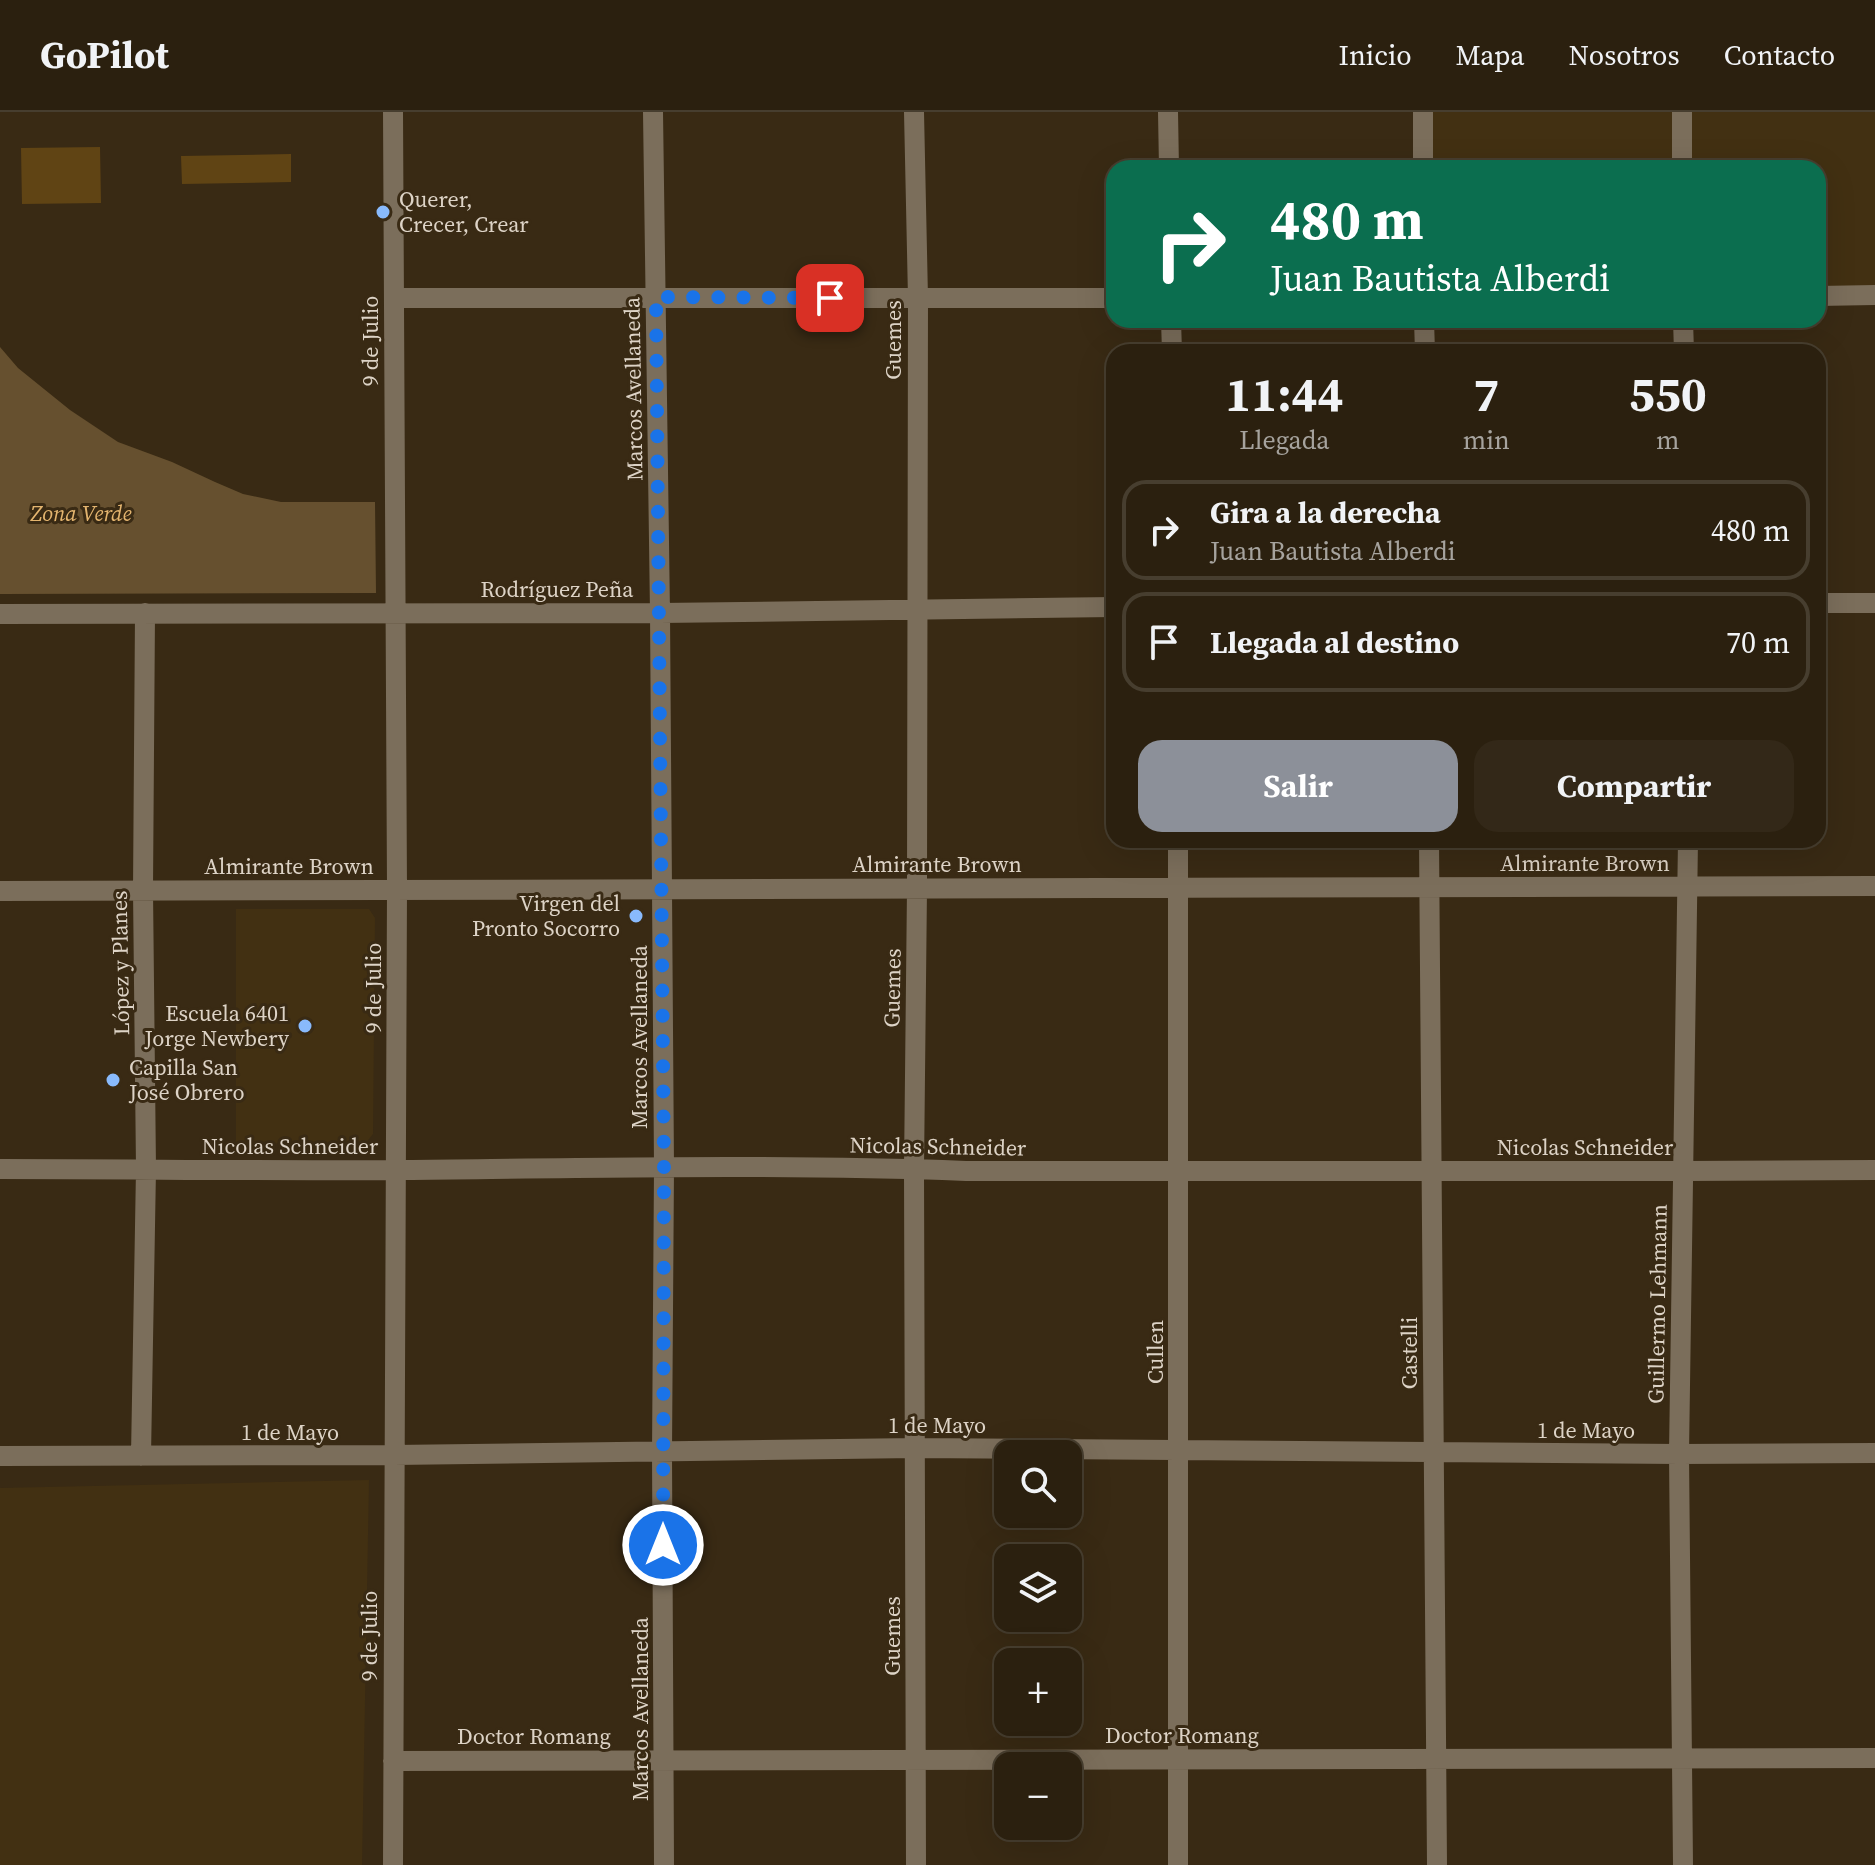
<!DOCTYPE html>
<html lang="es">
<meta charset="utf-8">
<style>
body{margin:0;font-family:"Source Serif 4",serif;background:#332818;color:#f1f3f6;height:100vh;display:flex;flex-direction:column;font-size:30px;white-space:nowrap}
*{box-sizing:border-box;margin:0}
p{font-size:26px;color:#a6a39e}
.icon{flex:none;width:44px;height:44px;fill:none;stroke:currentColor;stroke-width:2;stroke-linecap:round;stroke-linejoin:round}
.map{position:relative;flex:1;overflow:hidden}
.drawer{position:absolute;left:1106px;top:232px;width:720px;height:504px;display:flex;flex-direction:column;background:#2b200f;border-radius:24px;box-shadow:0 8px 32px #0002,0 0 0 2px #473e2f}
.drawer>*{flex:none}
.banner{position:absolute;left:1106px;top:48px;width:720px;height:168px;border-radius:24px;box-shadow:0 8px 32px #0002,0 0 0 2px #473e2f;background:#0b6e4f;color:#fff;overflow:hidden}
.controls{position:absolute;left:994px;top:1328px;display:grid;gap:16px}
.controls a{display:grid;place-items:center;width:88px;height:88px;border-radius:16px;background:#2b200f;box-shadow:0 8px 32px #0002,0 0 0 2px #473e2f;font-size:40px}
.pin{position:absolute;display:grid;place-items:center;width:68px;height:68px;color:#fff;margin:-34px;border-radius:16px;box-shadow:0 4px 12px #0006}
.me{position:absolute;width:88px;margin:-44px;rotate:0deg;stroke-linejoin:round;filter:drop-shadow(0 0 6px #0008)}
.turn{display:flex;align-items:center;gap:28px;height:168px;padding:0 32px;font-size:36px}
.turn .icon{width:104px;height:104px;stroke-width:2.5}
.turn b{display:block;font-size:56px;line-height:68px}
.eta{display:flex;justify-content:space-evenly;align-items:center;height:136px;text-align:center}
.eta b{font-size:48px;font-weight:700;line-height:56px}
.button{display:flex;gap:16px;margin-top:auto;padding:16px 32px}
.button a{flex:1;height:92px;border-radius:24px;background:#8c9099;color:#fff;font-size:32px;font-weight:700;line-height:92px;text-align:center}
.button a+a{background:#332818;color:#f1f3f6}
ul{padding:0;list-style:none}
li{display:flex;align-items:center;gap:24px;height:100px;margin:0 16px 12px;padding:0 16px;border:4px solid #473e2f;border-radius:24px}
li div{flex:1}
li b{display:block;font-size:30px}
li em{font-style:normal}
header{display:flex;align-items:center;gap:48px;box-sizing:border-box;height:112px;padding:0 40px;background:#2b200f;border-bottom:2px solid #473e2f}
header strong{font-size:38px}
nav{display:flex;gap:44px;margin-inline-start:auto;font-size:28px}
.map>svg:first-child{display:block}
</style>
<header>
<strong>GoPilot</strong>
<nav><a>Inicio</a><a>Mapa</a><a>Nosotros</a><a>Contacto</a></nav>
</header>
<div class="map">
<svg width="1875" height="1753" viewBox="0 0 1875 1753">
<rect width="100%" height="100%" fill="#392a14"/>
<path fill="#423012" d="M1423,0H1875V183H1818V56H1423Z
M236,797H369L375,806L373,1022L365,1032L236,1031Z
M369,1368L362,1753H0V1376Z"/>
<path fill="#66502f" d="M0,235L18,256L70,298L118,330L172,350L215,370L243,382L281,390H375L376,481L0,482Z"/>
<path fill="#604414" d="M100,35L101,91L22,92L21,36Z
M291,42V70L182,72L181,44Z"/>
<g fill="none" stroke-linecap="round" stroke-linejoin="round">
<path stroke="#7b6e5b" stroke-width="20" d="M393,0L397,777L393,1753
M653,0L660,501L664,1056L662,1341L664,1753
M914,0L918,186L917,776L914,1057L916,1753
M1168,0L1169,56
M1423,0V56
M1682,0V56
M1818,184L1875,183
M394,186H1114
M1171,208L1172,240
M1424,208L1425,240
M1683,208L1684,240
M1818,491H1875
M0,502L660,501L1114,495
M1178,728V1753
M1429,728L1437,1753
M0,779L1875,774
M0,1057C135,1057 270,1059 405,1058C592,1056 779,1052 966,1059H1684L1875,1058
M0,1344L394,1343L916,1336L1679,1342L1875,1341
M141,1344L146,1057L143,778L145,501
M393,1649L1875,1646
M1683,1753L1679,1342L1688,728"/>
</g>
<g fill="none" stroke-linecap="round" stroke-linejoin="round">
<path stroke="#1a73e8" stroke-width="14" stroke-dasharray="0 25.2" d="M663,1433L664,1056L656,185L830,186"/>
</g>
<g fill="#89bafc" stroke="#392a14" stroke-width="3">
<circle cx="383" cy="100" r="8"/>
<circle cx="636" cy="804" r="8"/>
<circle cx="305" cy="914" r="8"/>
<circle cx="113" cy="968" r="8"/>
</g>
<g text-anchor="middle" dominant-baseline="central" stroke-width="6" stroke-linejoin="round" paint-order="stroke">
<g font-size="22" fill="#ddd3c6" stroke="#392a14" text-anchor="start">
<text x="399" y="87">Querer,<tspan x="399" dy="25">Crecer, Crear</tspan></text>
<text x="620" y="791" text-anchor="end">Virgen del<tspan x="620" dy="25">Pronto Socorro</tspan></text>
<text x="289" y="901" text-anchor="end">Escuela 6401<tspan x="289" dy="25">Jorge Newbery</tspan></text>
<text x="129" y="955">Capilla San<tspan x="129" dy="25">José Obrero</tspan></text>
</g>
<g font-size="22" fill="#ddd3c6" stroke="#392a14">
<text transform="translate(893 228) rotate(-90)">Guemes</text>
<text transform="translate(370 229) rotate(-90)">9 de Julio</text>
<text transform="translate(633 277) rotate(-91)">Marcos Avellaneda</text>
<text x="557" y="477">Rodríguez Peña</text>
<text x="1585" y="751">Almirante Brown</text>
<text x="937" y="752">Almirante Brown</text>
<text x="289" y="754">Almirante Brown</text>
<text transform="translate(120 851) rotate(-91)">López y Planes</text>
<text transform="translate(373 876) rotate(-90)">9 de Julio</text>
<text transform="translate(892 876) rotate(-89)">Guemes</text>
<text transform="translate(639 925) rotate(-90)">Marcos Avellaneda</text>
<text x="290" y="1034">Nicolas Schneider</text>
<text transform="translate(938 1034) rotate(1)">Nicolas Schneider</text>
<text x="1585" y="1035">Nicolas Schneider</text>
<text transform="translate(1657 1192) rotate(-89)">Guillermo Lehmann</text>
<text transform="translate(1155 1240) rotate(-90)">Cullen</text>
<text transform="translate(1409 1241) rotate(-90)">Castelli</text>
<text x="937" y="1313">1 de Mayo</text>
<text x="1586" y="1318">1 de Mayo</text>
<text x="290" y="1320">1 de Mayo</text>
<text transform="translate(369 1524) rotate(-90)">9 de Julio</text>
<text transform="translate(892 1524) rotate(-90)">Guemes</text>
<text transform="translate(640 1597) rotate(-90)">Marcos Avellaneda</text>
<text x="1182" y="1623">Doctor Romang</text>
<text x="534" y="1624">Doctor Romang</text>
</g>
<g font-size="22" font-style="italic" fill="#e4b56f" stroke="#392a14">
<text x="81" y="401">Zona Verde</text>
</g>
</g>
</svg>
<div class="controls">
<a><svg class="icon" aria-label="search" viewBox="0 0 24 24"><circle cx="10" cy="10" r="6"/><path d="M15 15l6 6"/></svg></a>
<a><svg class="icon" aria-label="layers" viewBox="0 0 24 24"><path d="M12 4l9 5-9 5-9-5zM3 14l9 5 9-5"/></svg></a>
<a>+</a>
<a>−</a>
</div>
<div class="pin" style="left:830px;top:186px;background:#d93025"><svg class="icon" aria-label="arrive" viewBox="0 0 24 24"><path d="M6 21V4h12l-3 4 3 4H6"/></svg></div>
<svg class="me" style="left:663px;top:1433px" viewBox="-20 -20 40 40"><circle r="17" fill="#1a73e8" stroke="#fff" stroke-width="3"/><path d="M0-11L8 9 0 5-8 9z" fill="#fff"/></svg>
<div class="banner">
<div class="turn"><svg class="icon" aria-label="right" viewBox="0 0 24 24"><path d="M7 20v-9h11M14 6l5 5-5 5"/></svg><div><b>480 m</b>Juan Bautista Alberdi</div></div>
</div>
<section class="drawer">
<div class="eta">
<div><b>11:44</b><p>Llegada</p></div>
<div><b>7</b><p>min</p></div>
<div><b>550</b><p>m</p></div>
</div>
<ul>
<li><svg class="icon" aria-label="right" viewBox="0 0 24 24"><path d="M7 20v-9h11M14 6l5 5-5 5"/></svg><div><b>Gira a la derecha</b><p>Juan Bautista Alberdi</p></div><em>480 m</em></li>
<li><svg class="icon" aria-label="arrive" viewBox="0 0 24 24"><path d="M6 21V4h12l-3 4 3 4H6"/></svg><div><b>Llegada al destino</b></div><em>70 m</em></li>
</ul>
<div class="button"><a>Salir</a><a>Compartir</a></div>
</section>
</div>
